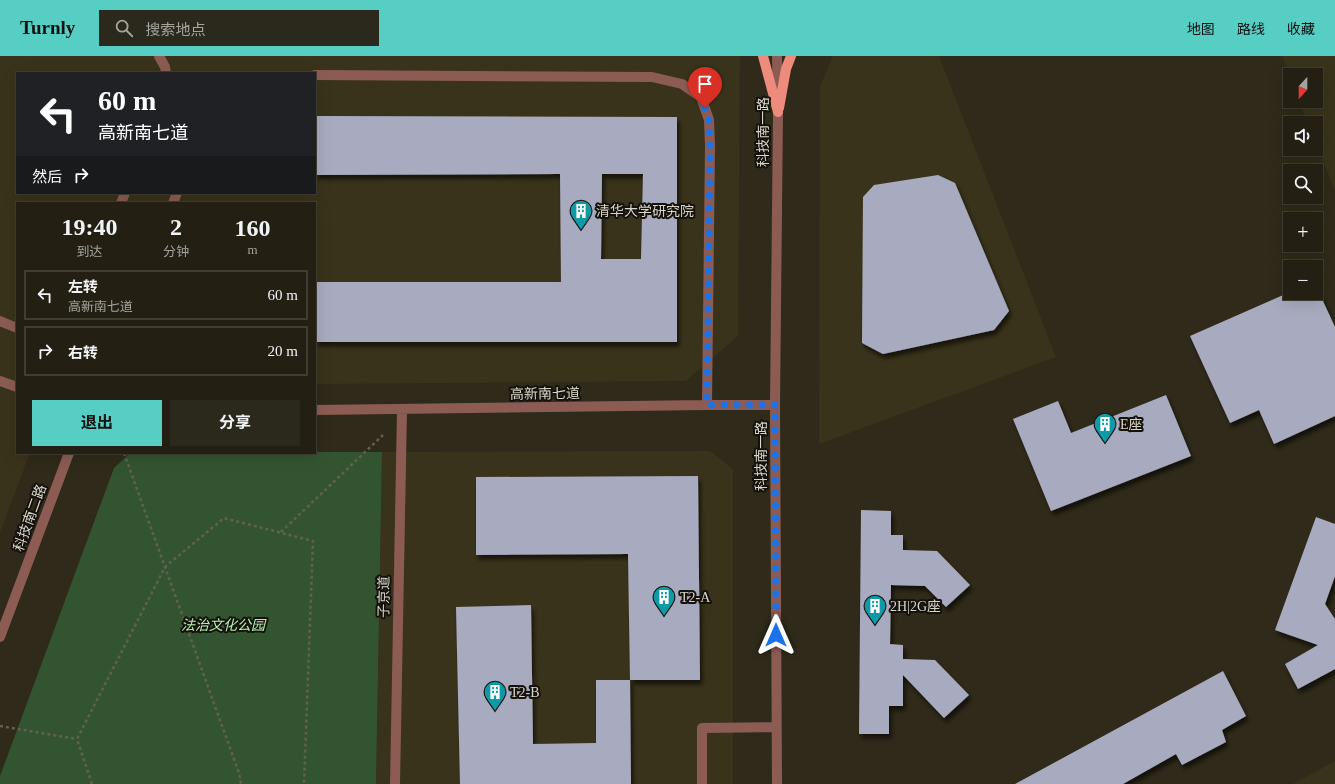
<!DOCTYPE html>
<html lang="zh">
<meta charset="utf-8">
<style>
body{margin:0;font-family:"Times New Roman","Noto Sans SC",serif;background:#2b281c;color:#f1f3f6;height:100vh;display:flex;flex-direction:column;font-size:15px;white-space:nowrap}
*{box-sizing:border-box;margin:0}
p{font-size:13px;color:#a3a3a0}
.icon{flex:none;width:22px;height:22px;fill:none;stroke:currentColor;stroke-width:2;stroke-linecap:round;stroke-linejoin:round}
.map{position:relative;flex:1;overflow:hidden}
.details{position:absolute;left:16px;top:146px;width:300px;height:252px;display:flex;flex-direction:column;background:#232013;border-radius:0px;box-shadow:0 4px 16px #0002,0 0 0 1px #403e33}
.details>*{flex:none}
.hud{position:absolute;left:16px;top:16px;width:300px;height:122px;border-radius:0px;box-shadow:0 4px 16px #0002,0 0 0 1px #403e33;background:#202124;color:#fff;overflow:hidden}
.needle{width:26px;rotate:201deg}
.controls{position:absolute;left:1283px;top:12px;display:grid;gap:8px}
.controls a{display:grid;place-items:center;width:40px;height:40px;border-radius:0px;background:#232013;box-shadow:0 4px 16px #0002,0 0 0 1px #403e33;font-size:20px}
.pin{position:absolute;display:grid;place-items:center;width:34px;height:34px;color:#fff;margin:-41px -17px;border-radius:50% 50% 50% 0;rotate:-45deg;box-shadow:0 0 4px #0007}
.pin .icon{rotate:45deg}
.me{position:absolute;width:44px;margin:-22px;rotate:0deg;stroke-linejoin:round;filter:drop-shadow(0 0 3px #0008)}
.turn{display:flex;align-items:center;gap:14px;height:84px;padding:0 16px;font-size:18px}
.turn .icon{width:52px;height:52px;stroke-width:2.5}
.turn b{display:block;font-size:28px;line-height:34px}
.then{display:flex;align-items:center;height:38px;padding:0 16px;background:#0003;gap:8px;font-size:15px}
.eta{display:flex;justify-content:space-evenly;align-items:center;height:68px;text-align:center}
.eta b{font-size:24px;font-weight:700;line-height:28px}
.button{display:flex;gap:8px;margin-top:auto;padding:8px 16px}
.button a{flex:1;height:46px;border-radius:0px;background:#56cec3;color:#111;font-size:16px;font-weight:700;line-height:46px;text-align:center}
.button a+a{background:#2b281c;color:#f1f3f6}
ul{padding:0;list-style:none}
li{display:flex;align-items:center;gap:12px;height:50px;margin:0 8px 6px;padding:0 8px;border:2px solid #403e33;border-radius:0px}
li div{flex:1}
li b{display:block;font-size:15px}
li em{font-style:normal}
header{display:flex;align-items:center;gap:24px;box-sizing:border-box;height:56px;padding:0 20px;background:#56cec3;color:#111}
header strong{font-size:19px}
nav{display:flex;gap:22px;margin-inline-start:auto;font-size:14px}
.search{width:280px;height:36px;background:#2b281c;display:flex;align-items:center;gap:10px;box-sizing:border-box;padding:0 14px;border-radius:0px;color:#a3a3a0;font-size:15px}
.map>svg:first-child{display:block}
</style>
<header>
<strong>Turnly</strong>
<div class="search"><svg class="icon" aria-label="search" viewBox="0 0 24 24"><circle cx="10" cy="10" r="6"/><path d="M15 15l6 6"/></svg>搜索地点</div>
<nav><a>地图</a><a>路线</a><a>收藏</a></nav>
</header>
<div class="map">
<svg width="1335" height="728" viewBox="0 0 1335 728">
<defs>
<filter id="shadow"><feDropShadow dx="2.5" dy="4.5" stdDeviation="2" flood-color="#0009"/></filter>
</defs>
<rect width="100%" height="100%" fill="#2f2a19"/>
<path fill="#39331b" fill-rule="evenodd" d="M0,0H740L738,280L686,325L315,328V147H17V397H30L0,477ZM17,17H315V137H17Z
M833,0H939L1056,301L819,388L820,30Z
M1282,0H1335V135L1316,87V67H1308L1299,45H1316V19H1290V21Z
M710,395L733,413V728H376L382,396Z
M1335,705V728H1293Z"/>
<path fill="#335431" d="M315,396H382L376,728H0V720L114,412L130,397Z"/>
<path fill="#a8aabf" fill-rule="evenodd" filter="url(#shadow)" d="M315,60L677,61V286H315V226H561L560,118L315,119ZM602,118H643L641,203H601Z
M938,119L955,127L1009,255L994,274L883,298L862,287L863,141L874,129Z
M1316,230L1335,271V360L1274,388L1259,354L1230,367L1190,280L1290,236V237H1316Z
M1166,339L1191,400L1051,455L1013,363L1058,345L1071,377Z
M698,420L700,624H630L628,498L476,499V421Z
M861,454L891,455V479H903V494L937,495L970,529L946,551L925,530L891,529L890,588L903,589V603L935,604L969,639L944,662L903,619V650H889V678H859Z
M1316,461L1335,468V520L1325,548L1335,563V613L1298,633L1285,608L1318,589L1275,574Z
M531,549L533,688L596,687V624H630L631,728H460L456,551Z
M1223,615L1246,660L1222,674L1226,686L1182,709L1176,698L1123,728H1015Z"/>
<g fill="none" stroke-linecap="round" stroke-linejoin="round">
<path stroke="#646051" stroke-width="2.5" stroke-dasharray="3 3" stroke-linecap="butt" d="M124,397L239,717L241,728
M281,476L383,379
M0,670L77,683
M92,728L77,683L165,511L224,462L313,485L304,728"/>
<path stroke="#8c5c54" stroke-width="10" d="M159,0L165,11L166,17
M315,19L652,21L682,28L701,41L709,64L710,90L707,349
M121,147L125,137
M173,147L177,137
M0,265L17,272
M0,325L17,331
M315,354L707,349H775
M0,581L69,397
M395,728L402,354
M702,728V672L776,671
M777,728L775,349L778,56L777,0"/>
<path stroke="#ed8c7d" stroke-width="10" d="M763,0L778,56
M779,52L786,13L791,0"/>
</g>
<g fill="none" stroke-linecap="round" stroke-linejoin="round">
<path stroke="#1a73e8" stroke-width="7" stroke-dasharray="0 12.6" d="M705,52L709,64L710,90L707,349H775L776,579"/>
</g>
<defs>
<g id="building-pin" transform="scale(1.15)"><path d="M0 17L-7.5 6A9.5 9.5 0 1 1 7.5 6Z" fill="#0f9aa8" stroke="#15120b"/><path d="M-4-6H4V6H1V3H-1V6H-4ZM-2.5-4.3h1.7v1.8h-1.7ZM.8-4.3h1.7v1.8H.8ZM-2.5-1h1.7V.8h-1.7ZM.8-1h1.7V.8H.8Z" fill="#fff"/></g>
</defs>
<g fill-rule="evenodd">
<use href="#building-pin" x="581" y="155"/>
<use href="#building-pin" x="1105" y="368"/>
<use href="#building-pin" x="664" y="541"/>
<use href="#building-pin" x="875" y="550"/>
<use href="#building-pin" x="495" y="636"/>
</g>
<g text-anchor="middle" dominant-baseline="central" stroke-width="4" stroke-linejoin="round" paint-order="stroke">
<g font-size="14" fill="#d8d5cb" stroke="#15120b">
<text transform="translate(763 76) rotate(-90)">科技南一路</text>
<text transform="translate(545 338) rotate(-1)">高新南七道</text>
<text transform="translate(761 400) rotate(-90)">科技南一路</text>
<text transform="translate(30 462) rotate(-70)">科技南二路</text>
<text transform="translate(384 541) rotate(-89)">子京道</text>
</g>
<g font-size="14" fill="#d8d5cb" stroke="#15120b" text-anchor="start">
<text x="596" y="155">清华大学研究院</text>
<text x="1120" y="368">E座</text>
<text x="680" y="541">T2-A</text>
<text x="890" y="550">2H|2G座</text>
<text x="510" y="636">T2-B</text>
</g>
<g font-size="14" font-style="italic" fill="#b2f2ad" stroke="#15120b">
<text x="223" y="569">法治文化公园</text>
</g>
</g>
</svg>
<div class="controls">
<a><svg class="needle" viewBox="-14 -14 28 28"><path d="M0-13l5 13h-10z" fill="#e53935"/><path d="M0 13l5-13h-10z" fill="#a3a3a0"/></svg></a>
<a><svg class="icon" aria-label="sound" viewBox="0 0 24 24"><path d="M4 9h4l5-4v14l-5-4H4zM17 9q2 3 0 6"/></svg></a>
<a><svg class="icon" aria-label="search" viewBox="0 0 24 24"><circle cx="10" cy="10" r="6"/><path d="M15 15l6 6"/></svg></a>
<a>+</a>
<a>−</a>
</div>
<div class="pin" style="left:705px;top:52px;background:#d93025"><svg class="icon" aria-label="arrive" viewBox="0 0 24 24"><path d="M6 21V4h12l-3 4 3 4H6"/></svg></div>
<svg class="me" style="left:776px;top:579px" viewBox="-20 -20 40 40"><path d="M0-17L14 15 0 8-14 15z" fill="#1a73e8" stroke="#fff" stroke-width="4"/></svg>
<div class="hud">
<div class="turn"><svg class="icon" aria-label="left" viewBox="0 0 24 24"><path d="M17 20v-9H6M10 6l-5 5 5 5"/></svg><div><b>60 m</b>高新南七道</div></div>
<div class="then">然后<svg class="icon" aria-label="right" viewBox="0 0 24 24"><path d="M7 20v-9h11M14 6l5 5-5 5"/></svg></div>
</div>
<section class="details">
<div class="eta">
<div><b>19:40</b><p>到达</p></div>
<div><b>2</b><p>分钟</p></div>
<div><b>160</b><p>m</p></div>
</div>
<ul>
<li><svg class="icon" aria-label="left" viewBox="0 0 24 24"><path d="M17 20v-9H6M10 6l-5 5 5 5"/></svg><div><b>左转</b><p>高新南七道</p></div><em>60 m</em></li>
<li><svg class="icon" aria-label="right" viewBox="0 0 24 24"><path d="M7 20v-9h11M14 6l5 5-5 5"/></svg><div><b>右转</b></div><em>20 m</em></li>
</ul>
<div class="button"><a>退出</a><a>分享</a></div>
</section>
</div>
